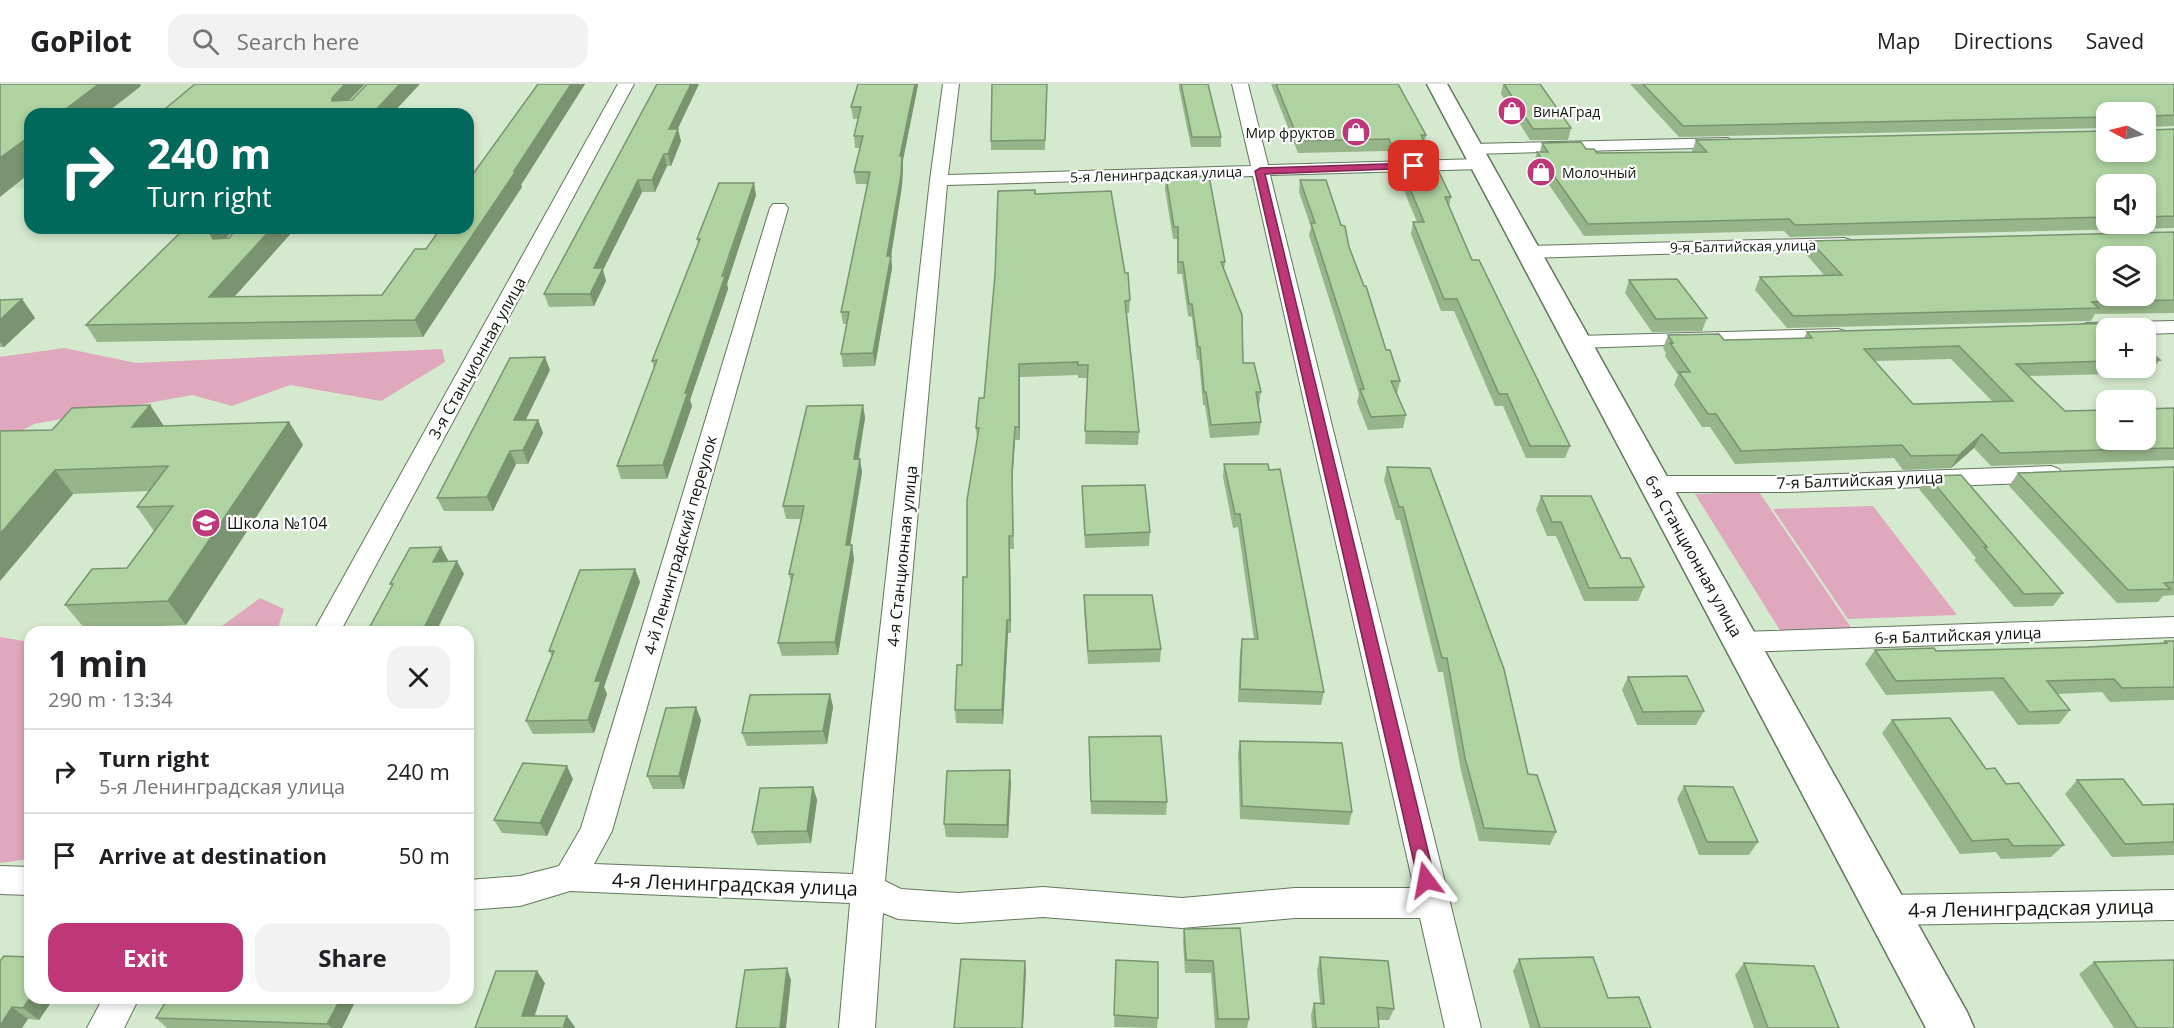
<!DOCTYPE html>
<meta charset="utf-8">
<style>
body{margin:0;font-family:"Open Sans",sans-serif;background:#f2f2f2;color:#202124;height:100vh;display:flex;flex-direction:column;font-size:22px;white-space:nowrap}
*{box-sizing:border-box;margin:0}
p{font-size:20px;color:#757577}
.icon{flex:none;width:33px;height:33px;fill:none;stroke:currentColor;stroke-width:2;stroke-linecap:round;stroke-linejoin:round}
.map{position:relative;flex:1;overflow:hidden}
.details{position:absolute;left:24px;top:542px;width:450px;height:378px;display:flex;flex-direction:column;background:#fff;border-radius:18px;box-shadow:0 3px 9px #0003}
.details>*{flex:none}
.guide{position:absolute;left:24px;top:24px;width:450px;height:126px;border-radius:18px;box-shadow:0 3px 9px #0003;background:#00695c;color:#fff;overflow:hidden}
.needle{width:39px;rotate:277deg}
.fabs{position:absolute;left:2096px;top:18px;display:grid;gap:12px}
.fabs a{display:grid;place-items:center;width:60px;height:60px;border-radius:12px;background:#fff;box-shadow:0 3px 9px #0003;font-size:30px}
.pin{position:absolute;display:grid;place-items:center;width:51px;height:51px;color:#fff;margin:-26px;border-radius:12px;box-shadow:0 3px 9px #0006}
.me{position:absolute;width:66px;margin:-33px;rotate:347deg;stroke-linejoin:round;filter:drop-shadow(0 0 4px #0008)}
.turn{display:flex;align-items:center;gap:21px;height:126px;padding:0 24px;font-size:27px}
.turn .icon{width:78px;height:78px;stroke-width:2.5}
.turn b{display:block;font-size:42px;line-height:51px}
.round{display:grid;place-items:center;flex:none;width:63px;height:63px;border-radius:18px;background:#f2f2f2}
.summary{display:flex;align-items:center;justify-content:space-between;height:102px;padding:0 24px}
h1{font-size:36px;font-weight:700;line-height:45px}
.cta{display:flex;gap:12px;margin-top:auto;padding:12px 24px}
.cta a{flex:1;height:69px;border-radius:18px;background:#be3778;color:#fff;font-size:24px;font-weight:700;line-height:69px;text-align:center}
.cta a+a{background:#f2f2f2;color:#202124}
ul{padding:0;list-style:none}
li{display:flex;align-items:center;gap:18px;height:84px;padding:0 24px;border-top:2px solid #e0e0e0}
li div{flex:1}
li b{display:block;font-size:22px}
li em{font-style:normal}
header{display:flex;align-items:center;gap:36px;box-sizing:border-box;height:84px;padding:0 30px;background:#fff;border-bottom:2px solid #e0e0e0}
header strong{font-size:28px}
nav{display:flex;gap:33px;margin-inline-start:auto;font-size:21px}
.search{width:420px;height:54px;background:#f2f2f2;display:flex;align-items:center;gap:15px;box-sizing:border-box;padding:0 21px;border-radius:18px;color:#757577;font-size:22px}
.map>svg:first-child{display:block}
</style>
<header>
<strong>GoPilot</strong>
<div class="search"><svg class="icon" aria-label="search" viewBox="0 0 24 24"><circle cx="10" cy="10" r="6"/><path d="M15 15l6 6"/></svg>Search here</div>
<nav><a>Map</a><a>Directions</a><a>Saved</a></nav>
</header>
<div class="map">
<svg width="2174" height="944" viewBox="0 0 2174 944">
<rect width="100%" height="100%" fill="#d5e9ce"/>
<path fill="#c8e0bf" d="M0,0H250L217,30H30V104H0Z"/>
<path fill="#dfa8bc" d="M64,264L136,279L442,265L445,278L381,317L290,301L232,322L192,311L34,340L0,359V273Z
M1759,408L1854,548L1783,551L1695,410Z
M1873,422L1957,531L1848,535L1773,425Z
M260,514L284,525L277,547H215Z
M0,553L30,558V775L0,779Z"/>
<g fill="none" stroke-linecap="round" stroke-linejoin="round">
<g stroke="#64765e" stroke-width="2">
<path id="street" d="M618,0H634L340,548H313Z
M943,0H959L948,91L1251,82L1232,0H1248L1268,81L1480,75L1486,76L1488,80L1486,84L1480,85L1270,91L1481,944H1445L1420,834H1295L1182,844L1043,833L958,839L898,835L883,829L875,944H839L850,819L570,807L520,822L468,826V796L520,792L559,782L581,744L770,124L773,120H785L788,124L612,747L594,780L853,790L930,96ZM1253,92L1414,804H1295L1182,814L1043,803L958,809L901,805L885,797L947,101Z
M1728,54L1736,59L1734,63L1472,70L1464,65L1472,60Z
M1844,154L1851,156L1853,160L1851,164L1528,174L1521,172L1519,168L1521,164L1528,162Z
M2174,237V249L2145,250V244H2106V251L2080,249L2077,245L2080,241L2087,239Z
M1838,245L1845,247L1848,251L1845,255L1577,264L1570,262L1567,258L1570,254L1577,252Z
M2051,382L2059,385L2063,390L2059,395L2051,398L1788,408H1654L1646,406L1642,400L1646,394L1654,392H1788Z
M2174,533V553L1741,568L1731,565L1727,558L1731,551L1741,548Z
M0,782L30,783V811L0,810Z
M2174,806V836L1887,841L1875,837L1870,826L1875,815L1887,811Z
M103,914H139L124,944H87Z"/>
</g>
<g stroke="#64765e" stroke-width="3">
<path id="secondary" d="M1427,0H1447L1967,928L1974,944H1926Z"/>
</g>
<use href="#street" fill="#fff" fill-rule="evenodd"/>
<use href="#secondary" fill="#fff" fill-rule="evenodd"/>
</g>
<path fill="#96b58a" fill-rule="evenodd" d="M538,0H585L521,101L522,103L423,253L97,258L86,241L226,154H229L237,144H310L307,146L293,147L234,213L382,211L426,165L468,105V97Z
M657,0H699L677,45L681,57L671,82H667L655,108H642L603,186L606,197L594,222L549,223L544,210Z
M1047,0L1045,66H991V57Z
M1179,0H1208L1221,53V63H1191L1179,4Z
M1271,0H1398L1426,51L1425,58L1427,63L1425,74L1390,75L1387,67L1298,69Z
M1503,0H1540L1571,44L1568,56H1530L1501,10Z
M1630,0H2174V42L2150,43L2152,46L2174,45V144L1790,153L1784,147L1584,152L1534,79L1537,68H1540L1542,59L1586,65L1597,69L1692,68V67L1696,56L2106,68L2145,28H2106V44L1679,53ZM2106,100H2145V140H2106Z
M918,1L903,76V84L902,102L891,172L892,184L875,282L843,283L841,270L847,240H843L841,228L868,100H856L854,88L860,64H855L854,52L858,35H853L851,23Z
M1399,79L1451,113L1449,122L1472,176L1570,362L1565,374H1526L1503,322H1495L1454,227H1441L1411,150L1413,138H1417L1397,90Z
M1166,93L1225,178L1224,186L1243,279L1261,308L1259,321H1258L1261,338L1259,351L1210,354L1205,321H1203L1199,276H1197L1192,233L1188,232L1182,190H1177V155H1173L1165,105Z
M1300,96L1341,141L1386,266L1400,297L1397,310L1406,331L1403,344L1368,346L1357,318L1359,310L1309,151L1311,143L1299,108Z
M1035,110L1130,216L1129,229H1127L1139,348L1138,361L1085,360L1087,294H1078V291L1020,293V356H1015L1012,401L1014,465H1010L1011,549H1008L1003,640L956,639L955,626L962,581L977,356L976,344L984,314Z
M756,111L727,200L728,205L690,316L692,322L667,395H621L617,382L654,284L652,277L698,160L697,155Z
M2174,148V229L2095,230L2091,237L1787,244L1755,206L1760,193L1825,192L1805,169L1810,157Z
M1629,196L1707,234L1702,247L1652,248L1625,209Z
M22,215L35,234L4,263H0V216Z
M2106,244V284H2145V263L2160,276L2150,289L2028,292L2065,327L2174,324V376L1991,382L1974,364L1951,384L1903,386L1894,374L1735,380L1710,343H1702L1674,301L1678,291L1665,272L1666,269L1663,264L1668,251L1724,256L1804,254L1807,248ZM1951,275L1992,317L1913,320L1875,277Z
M550,286L526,336H538L543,349L528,380H516L493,427H444L437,414Z
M150,321L164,342L289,338L303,361L186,541L85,545L65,521L127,484L154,447L137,423L149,407L73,410L0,497V347L52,346Z
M863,321L865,334L859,375L862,388L850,461H852L854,475L838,571L782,572L778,559L791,498L789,490L801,435H786L783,422Z
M1224,380L1324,608L1321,621L1238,618L1240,568L1242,555H1254L1238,443L1233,444L1223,393Z
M1387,383L1528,690L1556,748L1550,761L1479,757L1461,687L1443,588H1438L1400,436H1396L1384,396Z
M2174,383V511L2163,512L2158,518L2117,519L2009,402L2018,389Z
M1928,392L2063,509L2053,522L2014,523L1974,476L1976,474L1919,405Z
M1082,402L1150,448L1149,462L1085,464Z
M1541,412L1621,474L1644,503L1638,517H1584L1556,452H1547L1536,426Z
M635,485L640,498L604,603L607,610L594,649L533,650L526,637L552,572L549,567Z
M1084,511L1161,565L1160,578L1088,580L1084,525Z
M2165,557H2174V616L2110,618L2102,608L2057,610L2070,626L2059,640L2018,641L1993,607L1886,611L1865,580L1875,566L1936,567L2088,563L2162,559Z
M1628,593L1704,627L1696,641H1637L1622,606Z
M830,610L833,623L827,660L747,662L742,649Z
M701,636L684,705H653L647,692Z
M1892,636L1986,685L2006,700L2064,761L2051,773L2001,775L1996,768L1960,770L1882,649Z
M1240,657L1352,728L1349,741L1240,735L1238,670Z
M1089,666L1167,718L1166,731L1091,730Z
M573,695L547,752L502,749L494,736Z
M2077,696L2143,721L2174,720V771L2112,773L2065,710Z
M1011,699L1008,754L946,753L944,740Z
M1684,702L1758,758L1749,771H1699L1677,715Z
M813,703L817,716L811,759L757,761L752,748Z
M1240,844L1249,935L1247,944H1215L1211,889H1185L1183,857L1184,845Z
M1320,873L1394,925L1389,936H1378L1379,944H1312L1311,931L1314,919H1320L1317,886Z
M1519,875L1608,914L1651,944H1530L1513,887Z
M1116,876L1158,934L1157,944L1114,943Z
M0,877L30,914H54L39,936L28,935L0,944Z
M2094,878L2174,944H2114L2079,890Z
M1744,879L1839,944H1754L1735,891Z
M168,914H357L342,944H167L156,934Z"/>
<path fill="#7a9370" d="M99,0H140L141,2L105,30H59Z
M345,0H365L338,28L332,17V14Z
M400,0H420L392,30H372Z
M571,0H585L521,101L522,103L423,253L415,236Z
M691,0H699L672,57L669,45Z
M915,0H918V1L903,76V84L902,102L891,172L892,184L875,282L873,269L887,172L900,72Z
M678,45L681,57L671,82L668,70Z
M30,52V89L0,113V74Z
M664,70L667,82L655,108L652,96Z
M638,96L642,108L603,186L606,197L594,222L590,210L594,184Z
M754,99L756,111L727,200L728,205L690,316L692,322L667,395L663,381L685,309Z
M212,144H235L218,164L222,171L209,147Z
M272,144H291L293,147L219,230L209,213Z
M22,215L35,234L4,263L0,258V236Z
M545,273L550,286L519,349L514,336Z
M1019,280L1020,293V356L1019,343Z
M150,321L165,344L132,343Z
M863,321L865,334L856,388L854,375Z
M538,336L543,349L528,380L523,366Z
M289,338L303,361L186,541L168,517Z
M1015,343V356L1012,401L1014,465L1012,388Z
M1982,350L1974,364L1951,384L1959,371Z
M510,367L516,380L493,427L487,413Z
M860,375L862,388L848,475L846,461Z
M55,386L73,410L0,497V450Z
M1009,452L1010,465L1011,549L1010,536Z
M852,461L854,475L838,571L835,558Z
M441,463L448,476L440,491L433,478Z
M457,477L464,490L436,548H422Z
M635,485L640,498L604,603L607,610L594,649L588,636L595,597Z
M1007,536L1008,549L1003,640L1002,626Z
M830,610L833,623L827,660L823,647Z
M696,623L701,636L684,705L679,692Z
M567,682L573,695L547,752L540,739Z
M1010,686L1011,699L1008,754L1007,741Z
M813,703L817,716L811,759L807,747Z
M1025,877L1026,889L1023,944H1022Z
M787,884L791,896L786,944H780Z
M537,887L545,899L531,944L522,932Z
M30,914H54L39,936L23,924Z
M341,914H357L342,944H332L327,940Z
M12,923L28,935L22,944H0V942Z
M567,932L575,943V944H563Z"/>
<path fill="#aed2a0" stroke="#7a9370" stroke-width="1.5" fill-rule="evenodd" d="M0,0H99L59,30H30V52L0,74Z
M195,0H345L332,14V17L352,16L367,0H400L372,30H159Z
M538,0H571L514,87H516L415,236L86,241L185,144H212L209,147L213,155L229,154L237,144H272L209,213L382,211L415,165H426L441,144H468V106L473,99H468V97Z
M657,0H691L669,45H678L668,70H664L652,96H638L594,184H603L590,210H544Z
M858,0H915L900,72H902L901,91L887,172H891L873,269L841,270L849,228H841L870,88H854L863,52H854L861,23H851Z
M992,0H1047L1045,56L991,57Z
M1181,0H1208L1221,53H1192Z
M1276,0H1398L1426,51H1421L1427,63L1393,64L1389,55L1299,57Z
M1504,0H1540L1571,44L1533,45Z
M1643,0H2174V31L2150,32V44L2152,46L2174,45V132L2145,133V100H2106V133L1795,141L1789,135L1588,140L1537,68H1548L1542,59L1581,58L1586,65H1594L1597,69L1707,68L1696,56L2106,47V68H2145V28H2106V33L1683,42Z
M1434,78L1451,113H1445L1472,176H1479L1570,362H1530L1507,310H1499L1457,215H1444L1413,138H1424L1399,79Z
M1209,92L1225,178H1221L1242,231L1243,279H1254L1261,308H1256L1261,338L1211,341L1206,308H1204L1200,263H1198L1192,220H1189L1183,178H1178V143H1174L1166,93Z
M1300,96H1326L1341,141L1345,142L1349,163L1364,202H1366L1386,266H1390L1400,297H1391L1406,331L1371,333L1360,305H1364L1311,139H1315Z
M719,99H754L722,192H725L685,309L688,308L663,381L617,382L657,276L652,277L700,155H697Z
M1035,106V110L1111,107L1125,189H1128L1130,216L1125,217L1139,348L1085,347L1088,281H1078V278L1019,280V343H1015L1012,388L1013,452H1009L1010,536H1007L1002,626H955L957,581H962L963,493H967V416L979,344H976L979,314H984L995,191L998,107Z
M2174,148V216L2092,218L2099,224L1793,232L1760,193L1842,191L1810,157ZM2106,172H2145V212H2106Z
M1677,195L1707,234L1656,235L1629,196Z
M22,215L0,236V216Z
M2117,239L2123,244H2106V277L2016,280L2065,327L2106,326V356H2145V325L2174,324V364L2000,369L1982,350L1959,371L1911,372L1902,361L1741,367L1716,330H1708L1679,288H1690L1670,259H1673L1668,251L1719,250L1724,256L1812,254L1807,248ZM1959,262L2013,317L1913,320L1864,265Z
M2145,263L2160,276H2145Z
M545,273L514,336H538L523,366L510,367L487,413L437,414L510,274Z
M150,321L132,343L289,338L168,517L65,521L92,485L127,484L173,422L137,423L168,382L55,386L0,450V347L52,346L72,324Z
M863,321L854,375H860L846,461H852L835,558L778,559L793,490H789L804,422H783L807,322Z
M1224,380H1268L1269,386L1280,385L1324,608L1240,605L1242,555H1258L1240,430H1235Z
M1387,383L1430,384L1504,585L1528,690L1537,691L1556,748L1484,744L1465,674L1447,574H1442L1403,423H1399Z
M2174,383V498L2164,499L2170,505L2128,506L2018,389Z
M1961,391L2063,509L2024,510L1984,463H1987L1928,392Z
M1145,401L1150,448L1085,451L1082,402Z
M1541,412H1591L1621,474H1630L1644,503L1589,504L1561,438H1552Z
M441,463L433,478L457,477L422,548H367L393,500H390L410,464Z
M635,485L595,597H601L588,636L526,637L554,567H549L580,486Z
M1084,511H1152L1161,565L1088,567Z
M2165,557H2174V603L2122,604L2114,595L2047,597L2070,626L2029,628L2003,594L1896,597L1875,566L1934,564L1936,567L2088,563L2167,559Z
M1687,592L1704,627L1643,628L1628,593Z
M830,610L823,647L742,649L750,611Z
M696,623L679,692H647L666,624Z
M1950,634L1986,685L1995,684L2006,700L2019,699L2064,761L2013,762L2008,755L1972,757L1892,636Z
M1161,652L1167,718L1091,717L1089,653Z
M1240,657L1342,659L1352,728L1242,722Z
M523,679L567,682L540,739L494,736Z
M1010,686L1007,741L944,740L947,687Z
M2123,695L2143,721L2174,720V758L2125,760L2077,696Z
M1684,702L1733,703L1758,758H1707Z
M813,703L807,747L752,748L760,704Z
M1240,844L1249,935H1218L1213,877L1186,876L1184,845Z
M4,872L30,873V914L23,924L12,923L0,942V877Z
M1320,873L1388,877L1394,925L1377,923L1379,944H1316L1314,919L1324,920Z
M1593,873L1608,914L1639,913L1651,944H1540L1519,875Z
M961,875L1025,877L1022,944H954Z
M1116,876L1158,878V934L1114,931Z
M2174,876V944H2137L2094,878Z
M1744,879L1814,882L1839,944H1768Z
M787,884L780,944H736L745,886Z
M496,887H537L522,932H567L563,944H475Z
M168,914H341L327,940L156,934Z"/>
<path fill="#be3778" stroke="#7c244e" stroke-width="1.5" d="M1414,79L1419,82L1417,84L1265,90L1435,796L1433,801L1426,804L1420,801L1418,796L1255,87L1260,84Z"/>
<defs>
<g id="shop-disc" transform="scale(1.5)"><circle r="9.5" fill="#be3778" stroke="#fff"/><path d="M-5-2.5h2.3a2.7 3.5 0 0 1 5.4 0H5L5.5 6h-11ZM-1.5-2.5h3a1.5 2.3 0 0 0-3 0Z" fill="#fff"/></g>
<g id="school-disc" transform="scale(1.5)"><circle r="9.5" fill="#be3778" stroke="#fff"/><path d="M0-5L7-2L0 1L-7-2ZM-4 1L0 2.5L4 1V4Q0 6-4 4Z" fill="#fff"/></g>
</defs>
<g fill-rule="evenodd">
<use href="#shop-disc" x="1512" y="27"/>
<use href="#shop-disc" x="1356" y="48"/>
<use href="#shop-disc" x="1541" y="88"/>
<use href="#school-disc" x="206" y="439"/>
</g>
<g text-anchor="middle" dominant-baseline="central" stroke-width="4.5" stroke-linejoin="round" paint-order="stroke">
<g font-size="14" fill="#0d140b" stroke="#fff" text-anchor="start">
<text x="1533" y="27">ВинАГрад</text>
<text x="1335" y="48" text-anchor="end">Мир фруктов</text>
<text x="1562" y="88">Молочный</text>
</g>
<g font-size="14" fill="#0d140b" stroke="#fff">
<text transform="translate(1156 90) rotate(-2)">5-я Ленинградская улица</text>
<text transform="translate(1743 162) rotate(-1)">9-я Балтийская улица</text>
</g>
<g font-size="16" fill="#0d140b" stroke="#fff">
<text transform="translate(477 274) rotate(-61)">3-я Станционная улица</text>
<text transform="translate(1860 396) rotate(-2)">7-я Балтийская улица</text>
<text transform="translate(680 461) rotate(-74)">4-й Ленинградский переулок</text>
<text transform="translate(902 472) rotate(-84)">4-я Станционная улица</text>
<text transform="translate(1694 472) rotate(61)">6-я Станционная улица</text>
<text transform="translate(1958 551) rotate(-2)">6-я Балтийская улица</text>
</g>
<g font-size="16" fill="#0d140b" stroke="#fff" text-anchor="start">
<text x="227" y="439">Школа №104</text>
</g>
<g font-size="20" fill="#0d140b" stroke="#fff">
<text transform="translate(735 800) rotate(2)">4-я Ленинградская улица</text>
<text transform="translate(2031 824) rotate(-1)">4-я Ленинградская улица</text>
</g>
</g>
</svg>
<div class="fabs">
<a><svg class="needle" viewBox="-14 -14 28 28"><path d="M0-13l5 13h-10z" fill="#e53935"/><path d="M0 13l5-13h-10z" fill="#757577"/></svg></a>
<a><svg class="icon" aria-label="sound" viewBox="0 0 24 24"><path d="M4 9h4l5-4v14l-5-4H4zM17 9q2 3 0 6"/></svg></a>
<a><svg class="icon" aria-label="layers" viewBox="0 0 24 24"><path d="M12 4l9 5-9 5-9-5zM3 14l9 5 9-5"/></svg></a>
<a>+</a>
<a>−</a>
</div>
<div class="pin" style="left:1414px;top:82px;background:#d93025"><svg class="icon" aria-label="arrive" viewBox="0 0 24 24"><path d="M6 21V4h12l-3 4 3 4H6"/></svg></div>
<svg class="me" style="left:1426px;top:796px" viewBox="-20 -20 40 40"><path d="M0-17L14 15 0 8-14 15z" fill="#be3778" stroke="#fff" stroke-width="4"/></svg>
<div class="guide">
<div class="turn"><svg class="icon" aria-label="right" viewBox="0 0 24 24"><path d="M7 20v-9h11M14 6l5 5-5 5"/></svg><div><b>240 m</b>Turn right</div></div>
</div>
<section class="details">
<div class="summary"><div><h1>1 min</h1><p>290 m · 13:34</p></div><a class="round"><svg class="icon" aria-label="close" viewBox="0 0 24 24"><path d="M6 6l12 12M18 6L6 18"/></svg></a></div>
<ul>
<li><svg class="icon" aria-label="right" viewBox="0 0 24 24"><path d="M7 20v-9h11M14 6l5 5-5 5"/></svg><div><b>Turn right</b><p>5-я Ленинградская улица</p></div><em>240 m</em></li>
<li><svg class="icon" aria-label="arrive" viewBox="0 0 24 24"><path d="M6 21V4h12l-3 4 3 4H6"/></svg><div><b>Arrive at destination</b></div><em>50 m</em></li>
</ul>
<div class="cta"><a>Exit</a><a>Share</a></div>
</section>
</div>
